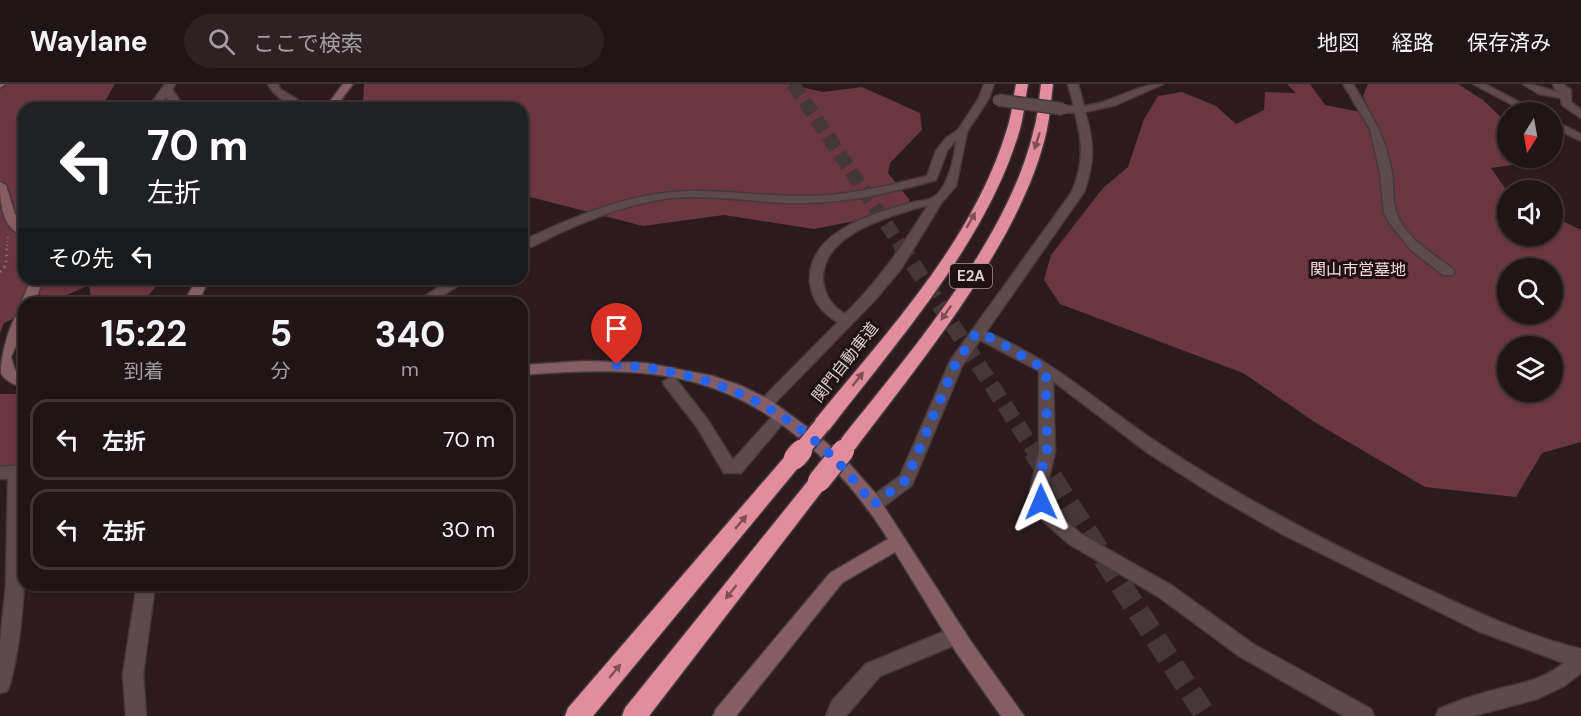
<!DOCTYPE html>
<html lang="ja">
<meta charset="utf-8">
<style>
body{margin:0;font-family:"DM Sans","Noto Sans JP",sans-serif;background:#2d2123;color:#f1f3f6;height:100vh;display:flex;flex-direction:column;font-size:22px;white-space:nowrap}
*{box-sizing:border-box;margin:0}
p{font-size:20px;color:#a29ea1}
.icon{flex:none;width:33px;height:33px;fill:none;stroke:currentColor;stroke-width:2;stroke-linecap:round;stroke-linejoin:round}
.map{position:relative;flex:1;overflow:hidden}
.side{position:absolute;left:18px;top:213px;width:510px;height:294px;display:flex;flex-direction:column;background:#201416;border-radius:18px;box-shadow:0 2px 4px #0004,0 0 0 2px #3d3335}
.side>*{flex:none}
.guide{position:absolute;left:18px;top:18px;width:510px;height:183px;border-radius:18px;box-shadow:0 2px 4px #0004,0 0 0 2px #3d3335;background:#202124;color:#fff;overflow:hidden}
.needle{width:39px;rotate:191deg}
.controls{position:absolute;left:1497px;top:18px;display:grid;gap:12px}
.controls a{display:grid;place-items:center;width:66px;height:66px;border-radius:50%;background:#201416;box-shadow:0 2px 4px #0004,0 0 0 2px #3d3335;font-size:30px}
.pin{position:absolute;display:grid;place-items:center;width:51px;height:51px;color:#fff;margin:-62px -26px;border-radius:50% 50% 50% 0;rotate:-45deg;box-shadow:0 0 6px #0007}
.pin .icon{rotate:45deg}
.me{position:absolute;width:66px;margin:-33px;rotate:359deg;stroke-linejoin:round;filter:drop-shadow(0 0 4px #0008)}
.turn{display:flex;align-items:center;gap:21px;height:126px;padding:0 30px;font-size:27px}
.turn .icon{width:78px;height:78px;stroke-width:2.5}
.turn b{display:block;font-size:42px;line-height:51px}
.then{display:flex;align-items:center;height:57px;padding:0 30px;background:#0003;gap:12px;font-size:22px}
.eta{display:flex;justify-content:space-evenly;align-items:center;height:102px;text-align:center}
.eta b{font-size:36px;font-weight:700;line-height:42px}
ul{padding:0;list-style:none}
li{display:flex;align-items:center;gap:18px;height:81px;margin:0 12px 9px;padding:0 18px;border:3px solid #3d3335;border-radius:18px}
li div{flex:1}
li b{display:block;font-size:22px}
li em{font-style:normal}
header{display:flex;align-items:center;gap:36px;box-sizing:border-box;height:84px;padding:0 30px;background:#201416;border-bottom:2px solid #3d3335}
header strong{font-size:28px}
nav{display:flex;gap:33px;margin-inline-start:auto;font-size:21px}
.search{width:420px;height:54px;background:#2d2123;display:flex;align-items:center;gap:15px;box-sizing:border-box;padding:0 21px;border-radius:33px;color:#a29ea1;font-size:22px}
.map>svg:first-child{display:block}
</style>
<header>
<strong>Waylane</strong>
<div class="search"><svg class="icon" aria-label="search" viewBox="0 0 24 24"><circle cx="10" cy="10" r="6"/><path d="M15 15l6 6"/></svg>ここで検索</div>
<nav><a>地図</a><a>経路</a><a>保存済み</a></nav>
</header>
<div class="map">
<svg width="1581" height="632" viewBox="0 0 1581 632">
<rect width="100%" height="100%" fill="#2b1b1e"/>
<path fill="#693641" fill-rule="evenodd" d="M0,0H115L101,24H24V195H162L142,219H92L89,201L49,219H24V230L4,239L0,249Z
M364,0H788L823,8L862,3L920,29L922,46L890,79L888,89L909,115V121L860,136L814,145L724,131L643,142L522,111V24H363Z
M1287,0H1310L1325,21L1371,30L1363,12L1368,0H1458L1483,16L1507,39L1508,74H1536L1532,78L1491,84L1507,107L1508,152H1552L1553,132L1581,146V358L1542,369L1516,413L1425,403L1316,339L1243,289L1060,220L1044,196L1051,171L1103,104L1128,83L1144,35L1158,12L1182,8L1216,22L1236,40L1264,26L1265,8L1296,9ZM1508,184H1552V230H1508ZM1508,262H1552V308H1508Z
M0,310H24V381L0,383Z"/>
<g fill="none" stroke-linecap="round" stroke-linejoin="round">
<path stroke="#453639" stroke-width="14" stroke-dasharray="14 7" stroke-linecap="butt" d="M793,0L901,162"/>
<path stroke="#453639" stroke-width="16" stroke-dasharray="16 8" stroke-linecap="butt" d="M900,160L1035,368"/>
<path stroke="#453639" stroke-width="22" stroke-dasharray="22 10" stroke-linecap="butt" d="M1034,367L1206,632"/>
<g stroke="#46393c" stroke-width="3">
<path id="street" d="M165,0H175L172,5L184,24H173L166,13L158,24H148Z
M268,0H278L280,5L311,24C295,24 275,15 268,0Z
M984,0H994L989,14L967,48L956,102L942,118L901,185L875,216L770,324H760L757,320L838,238C822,229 812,217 810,198C807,148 872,130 910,119C917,117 926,117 932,114C948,106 955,72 956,56L947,67L936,96C890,109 844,120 796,119C752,119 708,109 664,115C629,120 596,133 564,147C550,153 536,162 522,166V157C567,136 614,115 664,109C708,103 752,112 796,112C841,113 884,103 927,92L936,67L946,54L958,46L979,14ZM928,121C902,163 880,195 845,230C832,222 825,213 823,197C820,149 891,132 928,121Z
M1068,0H1078L1084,22C1112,20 1135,0 1163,0L1116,21L1085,28C1094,59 1095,77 1084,108L986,248C1052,274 1102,323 1161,361C1242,415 1328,459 1416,500C1470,525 1523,551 1581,565V589L1564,602L1537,615L1473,632H1436L1439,625C1453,619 1469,613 1484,609C1513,600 1540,599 1564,579L1478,547L1282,450L1214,411L1148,369L1053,297L1055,368L1046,406L1055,427L1081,450L1171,501L1253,560L1371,625L1374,632H1344L1239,572L1159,513L1069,460L1042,436L1030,406L1039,368V287L980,256L962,282L912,401L879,426L873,428L867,426L865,421L867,416L900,392L950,277L1072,108C1084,78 1083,59 1075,29L1063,28L1058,25L1063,22H1074Z
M1343,0H1353C1372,32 1385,51 1392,89C1394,102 1392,118 1397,130C1406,154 1433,170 1453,185L1454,188L1453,191H1443L1411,166L1390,140L1384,129L1380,89L1370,45Z
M1473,0H1485L1538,28H1526Z
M1523,0C1537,0 1548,6 1561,9L1555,6L1553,0H1563L1571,6V18L1581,26V34L1562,21L1561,14L1539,10Z
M1552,36L1581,50V57L1552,43Z
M452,195H468L431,219H414Z
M670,293L675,294L707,335L733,376L777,327L782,325L790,331L741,389H724L697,343L665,302L663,298Z
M24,381C24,454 29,528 10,600L7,607L0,609V559L6,502L8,395H0V383Z
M137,501H155L143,590L146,632H126L123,590Z
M955,543L962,546L964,552L962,558L880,592L846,632H826L832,617L866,580Z"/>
</g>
<g stroke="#46393c" stroke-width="3">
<path id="secondary" d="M0,0H6L0,4Z
M343,0H353L335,24H325Z
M0,98L6,101L15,130L24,141V152C1,145 0,117 0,98Z
M31,195H43L35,219H24V222L21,219Z
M196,195H209L198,219H184Z
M24,225V244L11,273L15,286L24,292V304C17,302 3,296 1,289C0,275 11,228 24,225Z
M584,277L646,279L713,292L742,302L770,316L814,348L847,377L876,410L970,556L1024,632H1001L956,568L895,468L842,499L736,632H713L716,625L830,489L888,455C863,415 835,382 798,353C711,282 629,283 522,291V281Z"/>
</g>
<g stroke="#46393c" stroke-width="3">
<path id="highway" d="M1016,0H1028C1025,15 1024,31 1020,45C988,156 898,256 829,346H815L813,341L815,336C887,248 974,156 1007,45C1012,30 1013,15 1016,0Z
M1041,0H1053C1051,15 1050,31 1047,45C1024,154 921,277 855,365H841L839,360L841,355C910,268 1009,155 1034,45C1038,31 1039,15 1041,0Z
M795,367L802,369L805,374L802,379L593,632H565L568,624L788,369Z
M819,389L826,392L829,397L826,402L649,632H622L625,624L812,392Z"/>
</g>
<path stroke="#807275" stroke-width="2" stroke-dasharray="1 3" stroke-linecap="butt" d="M7,162L8,152"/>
<path stroke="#807275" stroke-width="3" stroke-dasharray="1.5 4.5" stroke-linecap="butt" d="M0,188L6,181L7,160"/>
<use href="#street" fill="#5d4a4d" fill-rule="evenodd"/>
<use href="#secondary" fill="#855e65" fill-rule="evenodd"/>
<use href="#highway" fill="#e28d9e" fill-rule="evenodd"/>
<g stroke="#46393c" stroke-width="14" stroke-linecap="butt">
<path id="street-bridge" d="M998,16L1063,25"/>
</g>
<g stroke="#46393c" stroke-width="20" stroke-linecap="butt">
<path id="highway-bridge-far1" d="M800,368L822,341
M841,368L848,360"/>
</g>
<g stroke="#46393c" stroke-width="25" stroke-linecap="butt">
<path id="highway-bridge" d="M795,374L801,367
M819,397L843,367"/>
</g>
<use href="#street-bridge" stroke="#5d4a4d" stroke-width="11"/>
<use href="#highway-bridge-far1" stroke="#e28d9e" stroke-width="16"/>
<use href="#highway-bridge" stroke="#e28d9e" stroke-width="22"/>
</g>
<defs><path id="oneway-solid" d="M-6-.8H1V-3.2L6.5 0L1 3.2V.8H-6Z" transform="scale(1.5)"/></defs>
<g fill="#824f59">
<use href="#oneway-solid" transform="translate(1037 57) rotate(108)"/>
<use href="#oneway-solid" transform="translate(971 136) rotate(-60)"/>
<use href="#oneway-solid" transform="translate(946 229) rotate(125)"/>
<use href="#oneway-solid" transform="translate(858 295) rotate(-52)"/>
<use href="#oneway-solid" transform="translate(741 438) rotate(-50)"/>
<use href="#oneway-solid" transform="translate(731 508) rotate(128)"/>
<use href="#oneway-solid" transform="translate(615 587) rotate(-50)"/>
</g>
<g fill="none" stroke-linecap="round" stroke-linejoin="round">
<path stroke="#2563eb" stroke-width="10" stroke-dasharray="0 18" d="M617,281C724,288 810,332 873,421L906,396L955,281L976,249L994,255L1046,286L1047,368L1039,394L1041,418"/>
</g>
<g text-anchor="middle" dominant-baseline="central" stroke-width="6" stroke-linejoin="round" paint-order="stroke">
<rect fill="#211114" stroke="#a29598" stroke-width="1.5" x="950" y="180" width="42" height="24" rx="4.5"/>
<g font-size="15" font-weight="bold" fill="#d9ced0">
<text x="971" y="192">E2A</text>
</g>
<g font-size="16" fill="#f4dade" stroke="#211114">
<text x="1358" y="185">関山市営墓地</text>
</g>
<g font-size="16" fill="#d9ced0" stroke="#211114">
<text transform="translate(845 278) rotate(-52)">関門自動車道</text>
</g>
</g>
</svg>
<div class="controls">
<a><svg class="needle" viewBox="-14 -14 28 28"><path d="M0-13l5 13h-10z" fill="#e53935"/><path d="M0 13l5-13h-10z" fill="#a29ea1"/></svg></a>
<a><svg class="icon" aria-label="sound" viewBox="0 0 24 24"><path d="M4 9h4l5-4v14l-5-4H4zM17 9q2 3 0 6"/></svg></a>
<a><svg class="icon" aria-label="search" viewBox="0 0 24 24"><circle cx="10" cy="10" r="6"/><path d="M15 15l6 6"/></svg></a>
<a><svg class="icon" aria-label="layers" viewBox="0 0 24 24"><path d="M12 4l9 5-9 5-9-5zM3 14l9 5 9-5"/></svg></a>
</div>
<div class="pin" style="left:617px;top:281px;background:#d93025"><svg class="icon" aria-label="arrive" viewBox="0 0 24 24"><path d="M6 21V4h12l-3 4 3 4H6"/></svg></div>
<svg class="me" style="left:1041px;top:418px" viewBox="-20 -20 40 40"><path d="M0-17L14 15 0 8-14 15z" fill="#2563eb" stroke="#fff" stroke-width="4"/></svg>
<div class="guide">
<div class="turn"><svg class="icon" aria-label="left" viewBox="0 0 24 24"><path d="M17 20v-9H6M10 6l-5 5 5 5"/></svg><div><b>70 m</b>左折</div></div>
<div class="then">その先<svg class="icon" aria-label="left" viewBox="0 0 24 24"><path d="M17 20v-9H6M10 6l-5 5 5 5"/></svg></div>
</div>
<section class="side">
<div class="eta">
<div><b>15:22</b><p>到着</p></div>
<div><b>5</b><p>分</p></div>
<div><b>340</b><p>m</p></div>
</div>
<ul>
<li><svg class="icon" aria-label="left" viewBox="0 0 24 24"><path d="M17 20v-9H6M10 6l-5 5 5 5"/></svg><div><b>左折</b></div><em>70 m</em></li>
<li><svg class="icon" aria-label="left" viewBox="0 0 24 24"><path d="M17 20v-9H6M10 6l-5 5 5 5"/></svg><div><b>左折</b></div><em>30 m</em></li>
</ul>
</section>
</div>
